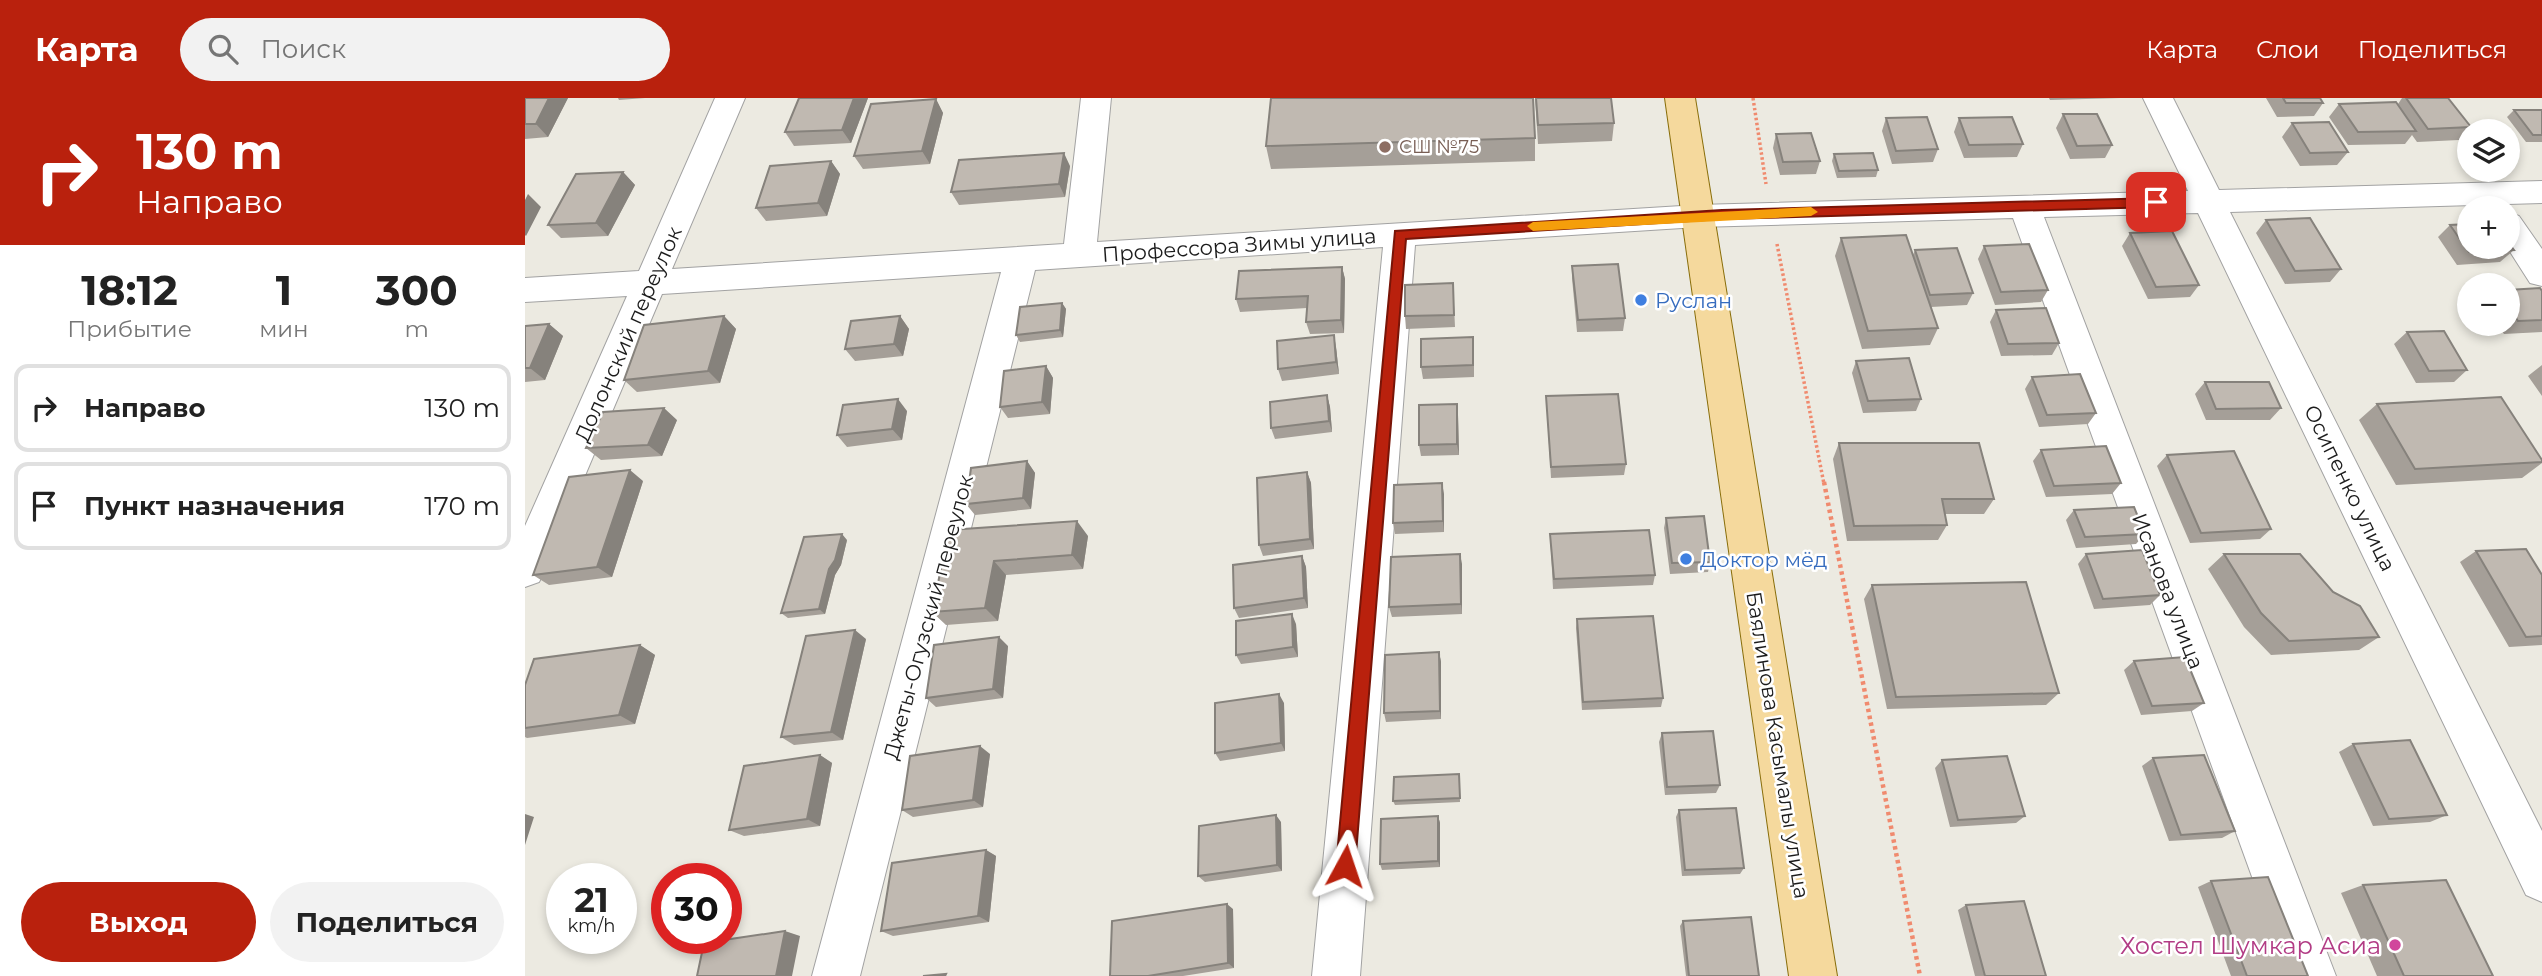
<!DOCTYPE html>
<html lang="ru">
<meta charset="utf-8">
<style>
body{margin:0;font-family:Montserrat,sans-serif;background:#f2f2f2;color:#222;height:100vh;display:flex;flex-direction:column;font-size:26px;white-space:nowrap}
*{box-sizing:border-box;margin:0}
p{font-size:23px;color:#767676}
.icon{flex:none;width:38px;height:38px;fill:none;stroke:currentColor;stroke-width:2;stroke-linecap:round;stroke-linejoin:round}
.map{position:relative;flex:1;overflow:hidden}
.drawer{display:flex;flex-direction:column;background:#fff;width:525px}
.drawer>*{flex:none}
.top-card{background:#b9210d;color:#fff;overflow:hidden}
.controls{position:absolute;left:1932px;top:21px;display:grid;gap:14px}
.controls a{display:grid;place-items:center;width:63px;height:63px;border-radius:50%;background:#fff;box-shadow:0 4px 10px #0003;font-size:35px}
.speed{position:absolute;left:21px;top:765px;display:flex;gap:14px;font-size:35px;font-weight:700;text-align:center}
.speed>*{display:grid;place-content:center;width:91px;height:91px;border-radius:50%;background:#fff;box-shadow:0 4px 10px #0003;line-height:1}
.speed small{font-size:18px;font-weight:400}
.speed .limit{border:10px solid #d22;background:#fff;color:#111}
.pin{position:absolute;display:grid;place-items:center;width:60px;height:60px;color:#fff;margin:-30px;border-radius:14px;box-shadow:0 4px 10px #0006}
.me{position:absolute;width:77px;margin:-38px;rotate:5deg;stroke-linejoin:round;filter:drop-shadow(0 0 5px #0008)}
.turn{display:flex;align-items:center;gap:24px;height:147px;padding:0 21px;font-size:32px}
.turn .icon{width:91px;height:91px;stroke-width:2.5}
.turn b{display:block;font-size:49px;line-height:60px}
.eta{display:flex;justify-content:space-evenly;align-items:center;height:119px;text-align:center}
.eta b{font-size:42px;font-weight:700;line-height:49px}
.button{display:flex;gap:14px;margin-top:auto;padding:14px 21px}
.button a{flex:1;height:80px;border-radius:42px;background:#b9210d;color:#fff;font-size:28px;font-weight:700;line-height:80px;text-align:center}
.button a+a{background:#f2f2f2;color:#222}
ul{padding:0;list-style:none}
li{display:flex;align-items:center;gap:21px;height:88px;margin:0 14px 10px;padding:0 7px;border:4px solid #e0e0e0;border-radius:14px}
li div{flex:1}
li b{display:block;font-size:26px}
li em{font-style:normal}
header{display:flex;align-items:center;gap:42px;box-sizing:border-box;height:98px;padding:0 35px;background:#b9210d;color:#fff}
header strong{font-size:33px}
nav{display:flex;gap:38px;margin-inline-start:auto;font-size:24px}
.search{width:490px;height:63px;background:#f2f2f2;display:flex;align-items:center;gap:18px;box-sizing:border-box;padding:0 24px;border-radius:38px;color:#767676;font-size:26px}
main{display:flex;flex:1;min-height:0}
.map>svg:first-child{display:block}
</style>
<header>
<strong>Карта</strong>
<div class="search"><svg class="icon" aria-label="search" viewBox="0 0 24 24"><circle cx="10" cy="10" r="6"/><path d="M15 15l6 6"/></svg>Поиск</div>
<nav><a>Карта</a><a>Слои</a><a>Поделиться</a></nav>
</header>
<main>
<section class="drawer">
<div class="top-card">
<div class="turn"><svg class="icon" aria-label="right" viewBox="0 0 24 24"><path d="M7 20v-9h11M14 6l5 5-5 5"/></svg><div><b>130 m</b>Направо</div></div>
</div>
<div class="eta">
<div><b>18:12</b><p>Прибытие</p></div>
<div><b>1</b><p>мин</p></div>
<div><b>300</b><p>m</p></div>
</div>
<ul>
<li><svg class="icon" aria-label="right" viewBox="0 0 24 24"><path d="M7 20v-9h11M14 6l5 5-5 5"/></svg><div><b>Направо</b></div><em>130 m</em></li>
<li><svg class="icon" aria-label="arrive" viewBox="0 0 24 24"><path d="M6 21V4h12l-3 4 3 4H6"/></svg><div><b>Пункт назначения</b></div><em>170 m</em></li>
</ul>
<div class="button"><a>Выход</a><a>Поделиться</a></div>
</section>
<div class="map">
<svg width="2017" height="878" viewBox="0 0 2017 878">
<rect width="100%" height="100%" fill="#eceae1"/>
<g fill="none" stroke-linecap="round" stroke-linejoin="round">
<g stroke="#a2a2a2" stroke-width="2">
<path id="minor" d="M190,0H220L147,171L539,146L556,0H586L572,144L1173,107L1663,93L1618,0H1648L1694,92L2017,83V105L1705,114L2017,733V804L2001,797L1673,115L1519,119L1811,878H1763L1488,120L1173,129L890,147L835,878H787L858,149L510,172L335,878H287L476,174L137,196L20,472L14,484L0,489V428L102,198L0,204V180L114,173Z
M1983,115L1994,118L2017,151V188L2005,185L1982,149Z"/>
</g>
<g stroke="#886d09" stroke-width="2">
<path id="major" d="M1140,0H1170L1312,878H1264Z"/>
</g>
<path stroke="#f08a6e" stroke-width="3.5" stroke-dasharray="2.5 2.5" stroke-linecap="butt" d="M1228,0L1241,86
M1252,146L1299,386"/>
<path stroke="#f08a6e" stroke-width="4.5" stroke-dasharray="3.5 3.5" stroke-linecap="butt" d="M1299,384L1395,878"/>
<use href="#minor" fill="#fff" fill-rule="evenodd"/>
<use href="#major" fill="#f5d99d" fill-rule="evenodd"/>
</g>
<path fill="#a59f98" d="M0,0H43L23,39L0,41Z
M93,0H120L94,2Z
M274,0H343L326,45L269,48L260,34Z
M1010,0H1086L1089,25L1087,43L1013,46Z
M1524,0H1596L1525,2Z
M1741,0H1795L1798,5L1789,18L1752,19Z
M1877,0H1923L1946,29L1934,42L1892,44L1887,37L1880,46L1823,47L1804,19L1814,6H1873Z
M411,1L418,15L405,66L338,71L329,58Z
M1989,12H2017V44H2001L1982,19Z
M1538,16L1587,47L1580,60L1545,61L1531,30Z
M1361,20L1413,51L1408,64L1367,66L1357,33Z
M1434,20L1498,46L1492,59L1439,60L1429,34Z
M1767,25L1823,54L1812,67L1775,68L1757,39Z
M1251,36L1295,63L1291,76L1255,77L1248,50Z
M1010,40V63L746,71L741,48Z
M1309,56L1353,72L1351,79L1312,80L1307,63Z
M306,63L315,76L302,118L241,123L231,110Z
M545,68L540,99L434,107L426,94Z
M98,74L110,87L83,138L36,140L23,127Z
M1741,122L1816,171L1805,184L1760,186L1731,135Z
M1925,127L1989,152L1975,164L1932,167L1913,139Z
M1605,135L1674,187L1665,199L1623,201L1597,148Z
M1316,140L1388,157L1390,152L1448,195L1442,207L1406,209L1413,230L1405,247L1337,251L1310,158Z
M1459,148L1523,192L1516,204L1470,207L1453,161Z
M1047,168L1100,220L1098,233L1052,234L1047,180Z
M817,169L820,181L819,235L785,236L781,224L782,210L715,214L711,201Z
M928,185L930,229L881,231L880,218Z
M1983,192L2017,193V234L1979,236L1972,226H1983Z
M537,205L541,211L538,239L495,244L491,237Z
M1471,212L1534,245L1527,257L1476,258L1465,224Z
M199,218L211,231L195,285L112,294L99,282Z
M375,218L384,231L378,258L330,263L320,251Z
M24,226L38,238L20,282L0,284V228Z
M1882,234L1942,272L1929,284L1891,285L1869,246Z
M811,249L814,276L757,283L753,271Z
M949,251V279L898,281L896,269Z
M1331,263L1396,301L1391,313L1338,315L1327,275Z
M2017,267V298L2003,278Z
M521,268L528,280L525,316L483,320L475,309Z
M1507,279L1571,315L1563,326L1514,329L1500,291Z
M1680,284L1756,310L1745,322H1681L1670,296Z
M802,297L805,309L807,334L750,341L746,330Z
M1021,298L1101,366L1099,377L1026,380Z
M1852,306L2017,362V365L1997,380L1871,387L1834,322Z
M382,313L377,342L322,349L312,337Z
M933,317L934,357L896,358L894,347Z
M152,322L137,358L76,362L61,350Z
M1314,345L1469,401L1459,416H1420L1422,427L1413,442L1322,443L1308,361Z
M1516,352L1596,385L1587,396L1521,399L1508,363Z
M1642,357L1746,431L1735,441L1665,445L1632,368Z
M502,363L510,375L506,411L450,417L441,406Z
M782,374L786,385L789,451L738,458L734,447Z
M118,383L87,479L24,487L8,477Z
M919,396V434L870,436L868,425Z
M1549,412L1620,436L1611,446L1551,450L1541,422Z
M1141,420L1185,464L1183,474L1145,476L1139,430Z
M424,432L563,438L558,471L481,477L473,523L421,527L407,514Z
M1025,436L1130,477L1128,487L1028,491Z
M322,442L316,467L310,477L300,516L263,520L256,515Z
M1951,453L2017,477V547L1984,549L1935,464Z
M935,456L937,516L867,519L864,509Z
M1561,456L1635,497L1625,507L1569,511L1553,466Z
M1699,456L1808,494L1854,539L1834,552L1746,557L1719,529L1683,471Z
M777,458L781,469L783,510L714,520L709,510Z
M1347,487L1534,595L1521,607L1362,611L1339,501Z
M1052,521L1138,600L1136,609L1057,612L1051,530Z
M771,526L773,559L716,566L711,557Z
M341,541L318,642L269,647L256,639Z
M115,547L130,557L110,626L2,640L0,639V587Z
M483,548L478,600L411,609L401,600Z
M914,554L916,564V621L861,624L859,615Z
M1609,563L1679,605L1667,613L1616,617L1599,572Z
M759,605L760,653L695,663L690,655Z
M1137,635L1195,687L1191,695L1140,697L1134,644Z
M1828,646L1922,717L1905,724L1848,728L1814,654Z
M465,656L458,709L388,719L377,712Z
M295,657L307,665L295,728L219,738L204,732Z
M1628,660L1710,733L1697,740L1644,743L1617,668Z
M1417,662L1500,718L1491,725L1425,729L1410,670Z
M934,676L935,704L870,707L868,703Z
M1154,712L1219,770L1215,776L1157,778L1151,719Z
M913,718L915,725V769L857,772L855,766Z
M756,724L757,773L680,784L673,778Z
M461,752L471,758L464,824L368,838L356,833Z
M1686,783L1783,878H1706L1673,789Z
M1838,787L1968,878H1852L1816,795Z
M1441,807L1521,878H1450L1433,812Z
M708,811L709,870L658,878H585Z
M1158,823L1234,878H1161L1155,828Z"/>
<path fill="#86827c" d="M24,0H43L23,39L11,26Z
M329,0H343L326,45L317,32Z
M411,1L418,15L405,66L397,53Z
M539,55L545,68L540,99L534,86Z
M306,63L315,76L302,118L293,105Z
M98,74L110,87L83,138L71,125Z
M3,96L16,109L1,138L0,137V102Z
M817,169L820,181L819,235L816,222Z
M537,205L541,211L538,239L535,232Z
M199,218L211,231L195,285L183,273Z
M375,218L384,231L378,258L369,246Z
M24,226L38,238L20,282L5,270Z
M809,237L811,249L814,276L811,264Z
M521,268L528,280L525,316L517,304Z
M802,297L805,309L807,334L804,323Z
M373,301L382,313L377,342L367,331Z
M932,306L933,317L934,357L932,346Z
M139,310L152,322L137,358L123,347Z
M502,363L510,375L506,411L498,400Z
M105,372L118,383L87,479L72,469Z
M782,374L786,385L789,451L785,441Z
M917,385L919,396V434L918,423Z
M552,423L563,438L558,471L547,457Z
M317,436L322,442L316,467L310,477L300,516L294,511L304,471Z
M935,456L937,466V516L936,506Z
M777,458L781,469L783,510L779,500Z
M469,463L481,477L473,523L460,510Z
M767,516L771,526L773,559L768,549Z
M330,532L341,541L318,642L306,634Z
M474,539L483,548L478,600L468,591Z
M115,547L130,557L110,626L94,617Z
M914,554L916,564V621L915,613Z
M754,596L759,605L760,653L756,645Z
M455,648L465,656L458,709L448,702Z
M295,657L307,665L295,728L282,721Z
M0,716L9,719L0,747Z
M751,717L756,724L757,773L752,767Z
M913,718L915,725V769L913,763Z
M461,752L471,758L464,824L453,818Z
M702,806L708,811L709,870L703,865Z
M260,833L275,838L267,878H251Z"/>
<path fill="#c0b9b1" stroke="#86827c" stroke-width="2" d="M0,0H24L11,26H0Z
M274,0H329L317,32L260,34Z
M746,0H1008L1010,40L741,48Z
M1011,0H1086L1089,25L1013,27Z
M1758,0H1795L1798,5H1761Z
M1881,0H1923L1946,29L1903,31Z
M411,1L397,53L329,58L346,6Z
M1871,4L1891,33L1833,34L1814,6Z
M1989,12H2017V37H2008Z
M1538,16H1572L1587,47L1552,48Z
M1402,19L1413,51L1371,53L1361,20Z
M1487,19L1498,46L1444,47L1434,20Z
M1804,24L1823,54L1785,55L1767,25Z
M1286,35L1295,63L1258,64L1251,36Z
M539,55L534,86L426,94L434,62Z
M1348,55L1353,72L1314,73L1309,56Z
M306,63L293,105L231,110L245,68Z
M98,74L71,125L23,127L51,76Z
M1785,120L1816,171L1770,173L1741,122Z
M1944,126V149H1983V144L1989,152L1944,154L1925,127Z
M1647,133L1674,187L1631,189L1605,135Z
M1381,137L1413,230L1343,233L1316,140Z
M1504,146L1523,192L1476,194L1459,148Z
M1432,150L1448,195L1405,197L1390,152Z
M1093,166L1100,220L1053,222L1047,168Z
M817,169L816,222L781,224L783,198L711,201L714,173Z
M928,185L929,217L880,218V187Z
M2015,190L2017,193V222L1993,223L1983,208V192Z
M537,205L535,232L491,237L495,209Z
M1521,210L1534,245L1483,246L1471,212Z
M199,218L183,273L99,282L119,227Z
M375,218L369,246L320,251L326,223Z
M24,226L5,270H0V228Z
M1919,233L1942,272L1904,273L1882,234Z
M809,237L811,264L753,271L752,243Z
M948,239V267L896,269V241Z
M1384,260L1396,301L1343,303L1331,263Z
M521,268L517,304L475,309L479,273Z
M1555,276L1571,315L1522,317L1507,279Z
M1680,284H1744L1756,310L1691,311Z
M1093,296L1101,366L1026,369L1021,298Z
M802,297L804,323L746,330L745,304Z
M1976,299L2017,362V364L1890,371L1852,306Z
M373,301L367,331L312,337L318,307Z
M932,306V346L894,347V307Z
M139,310L123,347L61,350L78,314Z
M1314,345H1454L1469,401H1417L1422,427L1329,428Z
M1581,348L1596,385L1529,388L1516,352Z
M1709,353L1746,431L1676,435L1642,357Z
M502,363L498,400L441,406L446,370Z
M105,372L72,469L8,477L44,379Z
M782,374L785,441L734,447L732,380Z
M917,385L918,423L868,425L869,387Z
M1609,409L1620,436L1560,439L1549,412Z
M1179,418L1185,464L1147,465L1141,420Z
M552,423L547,457L469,463L460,510L407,514L424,432Z
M1124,432L1130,477L1029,481L1025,436Z
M317,436L310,462L304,471L294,511L256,515L279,439Z
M2001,451L2017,477V538L2001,539L1951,453Z
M1617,452L1635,497L1578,501L1561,456Z
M935,456L936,506L864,509L866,459Z
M1699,456H1775L1808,494L1835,508L1854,539L1764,543L1736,515Z
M777,458L779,500L709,510L708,467Z
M1501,484L1534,595L1371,599L1347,487Z
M767,516L768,549L711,557V523Z
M1128,518L1138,600L1058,604L1052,521Z
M330,532L306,634L256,639L281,538Z
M474,539L468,591L401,600L409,547Z
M115,547L94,617L0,630V587L9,561Z
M914,554L915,613L859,615L860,557Z
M1660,559L1679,605L1627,608L1609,563Z
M754,596L756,645L690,655V605Z
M1188,633L1195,687L1142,689L1137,635Z
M1885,642L1922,717L1864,721L1828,646Z
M455,648L448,702L377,712L385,658Z
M295,657L282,721L204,732L219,668Z
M1679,657L1710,733L1656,737L1628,660Z
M1482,658L1500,718L1433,722L1417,662Z
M934,676L935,700L868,703L869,679Z
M1211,710L1219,770L1160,772L1154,712Z
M751,717L752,767L673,778L674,728Z
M913,718V763L855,766L856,721Z
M461,752L453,818L356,833L367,765Z
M1743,779L1783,878H1722L1686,783Z
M1921,782L1968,878H1879L1838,787Z
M1499,803L1521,878H1460L1441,807Z
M702,806L703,865L623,878H585L587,823Z
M1226,819L1234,878H1164L1158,823Z
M260,833L251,878H172L179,845Z
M421,876L420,878H398Z"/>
<path fill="#b9210d" stroke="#781508" stroke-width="2" d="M1631,100L1638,104L1631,109L1197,121L881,141L830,768L827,775L820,777L814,775L811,768L870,133L1197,112Z"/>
<path fill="#f59e0b" d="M1286,109L1293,114L1286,118L1008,133L1002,128L1008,124Z"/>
<circle fill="#8d6e63" stroke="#fff" stroke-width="2.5" cx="860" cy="49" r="7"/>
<g fill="#3f7fe0" stroke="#fff" stroke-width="2.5">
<circle cx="1116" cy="202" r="7"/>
<circle cx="1161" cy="461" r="7"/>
</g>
<circle fill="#d1479c" stroke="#fff" stroke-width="2.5" cx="1870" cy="847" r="7"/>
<g text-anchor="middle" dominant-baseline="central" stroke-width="5" stroke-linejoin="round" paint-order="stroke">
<g font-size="18" fill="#785e54" stroke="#fff" text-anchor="start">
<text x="874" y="49">СШ №75</text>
</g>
<g font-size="21" fill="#1b1b1b" stroke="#fff">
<text transform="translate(714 147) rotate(-4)">Профессора Зимы улица</text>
<text transform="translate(103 236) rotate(-66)">Долонский переулок</text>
<text transform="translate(1825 390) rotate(64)">Осипенко улица</text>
<text transform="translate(1643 493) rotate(69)">Исанова улица</text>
<text transform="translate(403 519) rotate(-75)">Джеты-Огузский переулок</text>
<text transform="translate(1253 647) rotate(81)">Баялинова Касымалы улица</text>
</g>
<g font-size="21" fill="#366cbe" stroke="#fff" text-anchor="start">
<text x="1130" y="202">Руслан</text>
<text x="1175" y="461">Доктор мёд</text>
</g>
<g font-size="24" fill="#b23c85" stroke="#fff" text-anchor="end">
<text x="1856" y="847">Хостел Шумкар Асиа</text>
</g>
</g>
</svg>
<div class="controls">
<a><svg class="icon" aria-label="layers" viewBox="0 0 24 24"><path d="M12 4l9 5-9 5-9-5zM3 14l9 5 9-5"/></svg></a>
<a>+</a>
<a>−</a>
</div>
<div class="speed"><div>21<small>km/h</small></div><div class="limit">30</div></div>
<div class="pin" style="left:1631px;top:104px;background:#d93025"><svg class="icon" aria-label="arrive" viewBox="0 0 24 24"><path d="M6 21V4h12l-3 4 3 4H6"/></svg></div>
<svg class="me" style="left:820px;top:768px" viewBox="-20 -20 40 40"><path d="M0-17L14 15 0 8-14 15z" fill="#b9210d" stroke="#fff" stroke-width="4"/></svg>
</div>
</main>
